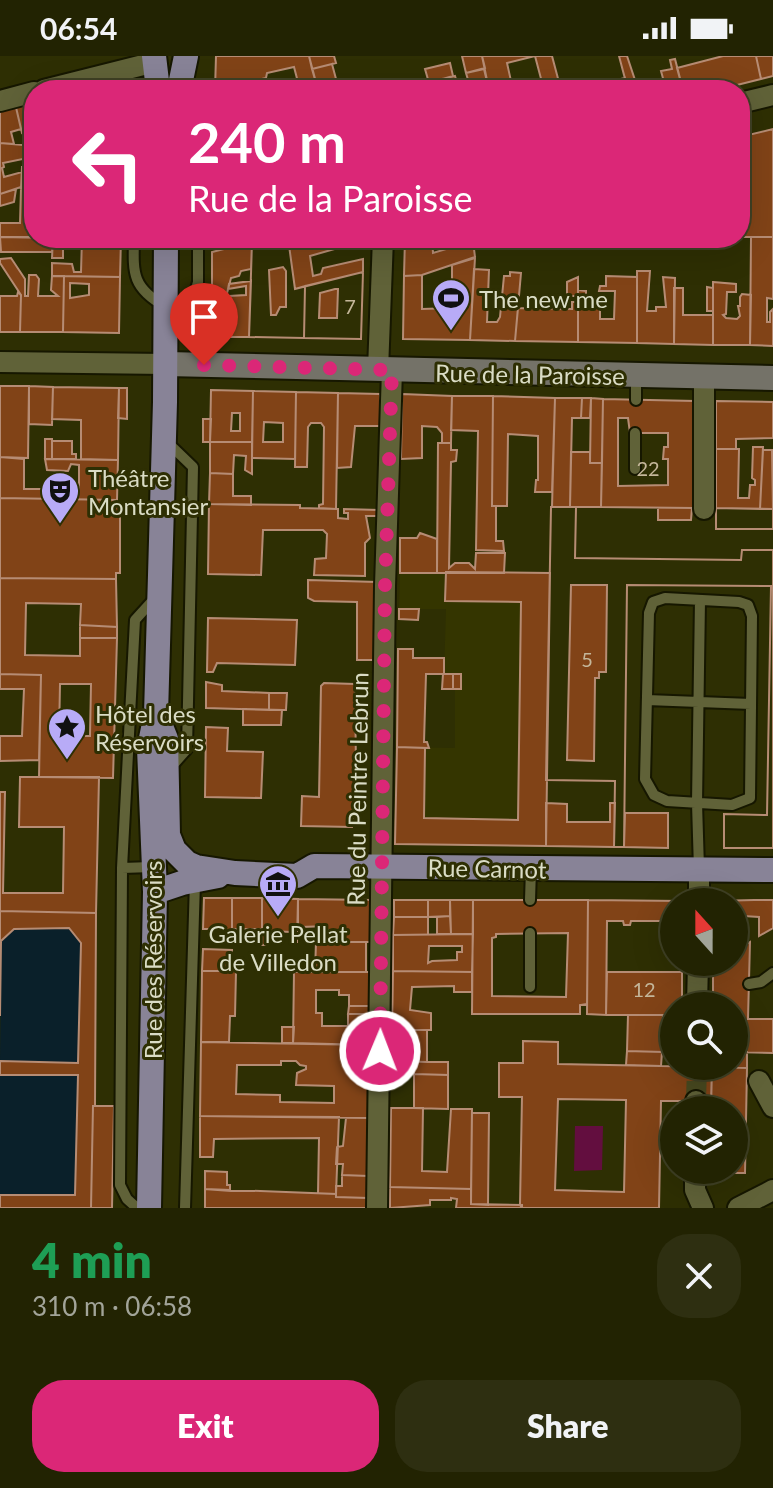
<!DOCTYPE html>
<meta charset="utf-8">
<style>
body{margin:0;font-family:Lato,sans-serif;background:#2e2f11;color:#f1f3f6;height:100vh;display:flex;flex-direction:column;font-size:30px;white-space:nowrap}
*{box-sizing:border-box;margin:0}
p{font-size:26px;color:#a2a499}
.icon{flex:none;width:44px;height:44px;fill:none;stroke:currentColor;stroke-width:2;stroke-linecap:round;stroke-linejoin:round}
.map{position:relative;height:1152px;overflow:hidden}
.sheet{display:flex;flex-direction:column;background:#222302;flex:1}
.sheet>*{flex:none}
.top-card{position:absolute;left:24px;top:24px;width:726px;height:168px;border-radius:32px;box-shadow:0 8px 32px #0002,0 0 0 2px #3f4024;background:#db2777;color:#fff;overflow:hidden}
.needle{width:52px;rotate:339deg}
.controls{position:absolute;left:660px;top:832px;display:grid;gap:16px}
.controls a{display:grid;place-items:center;width:88px;height:88px;border-radius:50%;background:#222302;box-shadow:0 8px 32px #0002,0 0 0 2px #3f4024;font-size:40px}
.pin{position:absolute;display:grid;place-items:center;width:68px;height:68px;color:#fff;margin:-82px -34px;border-radius:50% 50% 50% 0;rotate:-45deg;box-shadow:0 0 8px #0007}
.pin .icon{rotate:45deg}
.me{position:absolute;width:88px;margin:-44px;rotate:1deg;stroke-linejoin:round;filter:drop-shadow(0 0 6px #0008)}
.turn{display:flex;align-items:center;gap:28px;height:168px;padding:0 32px;font-size:36px}
.turn .icon{width:104px;height:104px;stroke-width:2.5}
.turn b{display:block;font-size:56px;line-height:68px}
.round{display:grid;place-items:center;flex:none;width:84px;height:84px;border-radius:32px;background:#2e2f11}
.overview{display:flex;align-items:center;justify-content:space-between;height:136px;padding:0 32px}
h1{font-size:48px;font-weight:800;line-height:60px;color:#1e9e55}
.action{display:flex;gap:16px;margin-top:auto;padding:16px 32px}
.action a{flex:1;height:92px;border-radius:32px;background:#db2777;color:#fff;font-size:32px;font-weight:800;line-height:92px;text-align:center}
.action a+a{background:#2e2f11;color:#f1f3f6}
.status{display:flex;justify-content:space-between;align-items:center;height:56px;padding:0 40px;background:#222302;direction:ltr}
.status svg{height:22px;fill:currentColor}
.map>svg:first-child{display:block}
</style>
<div class="status"><b>06:54</b><svg viewBox="0 0 49 12"><path d="M0 12V9h3v3zM5 12V6h3v6zM10 12V3h3v9zM15 12V0h3v12zM26 1h20v11H26zM47 4h2v5h-2z"/></svg></div>
<div class="map">
<svg width="773" height="1152" viewBox="0 0 773 1152">
<rect width="100%" height="100%" fill="#2e2f03"/>
<path fill="#343500" d="M400,517H550L546,790L395,788L397,691L455,692V634L461,633L460,618H444L446,553H399Z"/>
<path fill="#630e3f" d="M575,1070H603L602,1114L574,1115Z"/>
<path fill="#0a202a" d="M69,872L81,887L78,1007L0,1005L1,885L14,873Z
M0,1019H78L75,1139H0Z"/>
<path fill="#814317" stroke="#b68c74" stroke-width="2" fill-rule="evenodd" d="M216,0H309L318,34H300L294,11L267,17L266,22L215,34Z
M309,0H334L336,7L312,13Z
M462,0H482L485,12L466,17Z
M482,0H552L560,30L544,34L535,0L507,7L513,34H489Z
M619,0H627L638,33L664,26L661,15L672,13L670,4L675,3L683,34H628Z
M723,0H756L761,23L717,34H683L677,12Z
M756,0H773V20L761,23Z
M450,7L453,20L429,27L425,13Z
M332,8L339,34H318L312,13Z
M484,13L489,34H471L466,17Z
M455,20L459,34H444L442,23Z
M118,21L124,27V34H94L93,28Z
M625,22L628,34H576Z
M375,24L377,34H343L342,32Z
M34,43V74L22,77L15,47Z
M15,47L21,73L11,76L14,88L0,87V51Z
M773,73V181H740L744,80Z
M0,87L23,89V103L3,107L4,111L2,112L4,121L22,116L21,131L0,138Z
M22,111L34,112V133L21,132Z
M21,132L34,133V181H0V167H20Z
M16,133L14,146L0,150V138Z
M0,181L53,182L52,196H1Z
M751,181H773V243L767,242V266H770V256L773,253V290L750,289Z
M53,182H63V202H52Z
M82,182H121L120,221L52,220V207L72,208L74,216H81Z
M269,182H288L295,233L305,230L304,282L249,281L252,186ZM283,211L286,215V251H280L276,259H271L269,214Z
M269,182H288L295,233L305,230L304,282L249,281L252,186Z
M288,182H364L363,185L310,200L313,220L321,218L323,212L363,203V216L295,233Z
M405,182H432L433,197L473,185L475,201L422,219L404,220Z
M252,186L251,213L241,215L239,220L231,222L226,241H212V196Z
M11,202L25,223V240H28L29,219H36L39,223L38,240H58L51,234L52,220H64L63,276H20L21,239L0,207V203Z
M475,202L470,284L403,283L404,220L422,219V253L452,252V209Z
M474,213L489,214L487,266H497L500,261L504,220H510V216L521,217L515,285L470,284Z
M637,215H650L647,255H656V251H666L663,221L675,222L674,288L637,287Z
M363,216L361,283L304,282L305,230ZM335,233H338L337,262H319L320,237Z
M363,216L361,283L304,282L305,230Z
M64,220L120,221L119,277L63,276ZM70,227L89,228V239L70,242Z
M606,220L637,221V287L578,286V234L586,235V246L600,247V263H614L615,235H599L600,230H606Z
M578,221V240H567V226Z
M251,225L249,281H212V241L246,239V230L228,233L229,228Z
M713,226L736,228V236H727L726,258L723,259L726,262L737,263L740,260L738,250H740V241L742,238L751,239L750,289H713Z
M707,231L713,232V255H707Z
M674,232H683V259H713V289L674,288Z
M18,236L21,239L20,276H0V240H17Z
M207,243H212V279L205,275L204,247Z
M572,246H578V286L515,285L518,252L572,253Z
M0,330H29L28,402L0,401Z
M29,330L53,331L52,369L29,368Z
M53,331L119,332L118,404L81,403V364L52,363Z
M119,332H127V363L118,362Z
M211,334L253,335L252,386H210ZM232,357H240V375H231Z
M253,335L296,336L295,403L252,402ZM264,366L283,367V386H263Z
M296,336L338,337L336,453L319,452V449L323,448L324,371L321,367H311L308,371L307,411H295Z
M338,337L380,338V370H355L351,411L337,412Z
M402,338L452,340L451,387H442V377L437,371L422,370V402L401,403Z
M452,340H493L492,450H496V485H503L504,495L476,494L478,375L451,374Z
M493,340L555,342L552,436H535L536,424H538V380L508,378L507,450H492Z
M555,342H582L581,362H572L570,451H552Z
M582,342H591L590,362H581Z
M591,342L603,343L602,407H590Z
M603,343L695,345L693,452L601,451ZM618,362H628L630,377H668V391H664L663,403H668V429L618,430Z
M716,345L773,346V382L736,383V393H716Z
M203,363H211L210,386H203Z
M45,383H52V403H45Z
M52,385H72V398H76V403H52Z
M210,386H252V418L245,414L246,400L234,399L233,418L210,417Z
M438,387H451V394H457L456,405L451,406L449,512L455,507H469L475,513L476,497H505L504,517H437Z
M753,391H763L760,453L716,452V393H739L738,442H749L750,429H755V424L752,422Z
M763,394H772L773,453H760Z
M571,396H590V407H602L601,451H570Z
M0,401L24,403V433H79V409L71,408L68,415L47,414L45,403L118,404L117,444L0,442Z
M210,417L233,418V440H251V449L209,448Z
M0,442L117,444V451L120,450V517H116V523L0,522Z
M209,448L300,449V452L338,453V462L348,463V457H344V453L379,454V460H366L370,482L365,487V520L314,519L315,503L326,502L327,478L323,474H263L261,519L208,518Z
M551,451H576L575,502L741,504L742,494H773V792H724V758L767,759L771,530L627,529L624,791H614L615,725L546,724Z
M551,451H576L575,502L741,504L742,494H773V792H724V758L767,759L771,530L627,529L624,791H614L615,725L546,724ZM571,529H607L606,616H599V622H595L594,705L567,704Z
M658,452H692L691,464H658Z
M716,452L773,453V473H716Z
M716,452L773,453V473H716Z
M420,477L437,483V517H400V482H417Z
M446,516L550,517L546,790L395,788L397,691L425,692L424,762L518,764L521,546L445,545Z
M0,522L116,523L117,571L80,569L81,548L26,547L25,599L80,600V582H117L113,722L39,721L41,619L0,618ZM60,628H91L90,680H59Z
M308,524L377,526L376,604H357V546L314,545L308,542Z
M399,553H419L418,564L399,563Z
M208,562L297,564L295,609L217,607L213,616H207Z
M80,569L117,571V582H80Z
M398,593H413V602H444V618H426L424,686H427L429,692L397,691Z
M0,618L41,619L39,704L0,705V680H22L24,633H0Z
M443,618H453V633H442Z
M453,618H461V633H453Z
M206,626L222,629V635L269,637V654L206,652Z
M324,627L355,628L356,713L352,771L301,770L302,740L319,741L321,630Z
M269,637H287L286,654H269Z
M243,653L282,654L281,669H243Z
M206,671L228,672L227,695L263,696L261,742L205,741Z
M20,721H99L96,857L0,855V736H5L3,837H63L64,771H19Z
M546,747L567,748V766H610V747H615L614,791L546,790Z
M625,757H668V792L624,791Z
M204,842H232V883L223,881V873H203Z
M232,842H262V873H232Z
M262,842L298,843L297,886H292V876L266,875L267,889H262Z
M298,843L372,844L371,886H334L336,874H327V870L302,871L303,876H298Z
M394,844H428V861H394Z
M428,844H450V860L428,861Z
M450,844H473V878H451Z
M473,844H588L587,948L580,949V958H472ZM568,877L566,941L492,940V882L496,881V878Z
M588,844L682,845L674,846V865H631L630,869H624L623,865H607L606,959L587,958Z
M754,844H773V872L759,880V861L744,860V889L734,896V846L715,845Z
M0,855L96,857L95,1050H93L91,1152H0V1139H75L78,1019H0V1005L78,1007L81,887L69,872L14,873L1,885L0,960Z
M450,860L451,878H437V861Z
M394,861H428V879H393Z
M473,878L472,916L393,915V879ZM429,890H462V896H457V904L432,905L428,907Z
M316,886H366V916H315Z
M750,886L748,963H773V997L734,996V950H713V908L734,906V896Z
M203,893L232,894V915H202Z
M202,915H236L235,960H230L229,986H201Z
M393,915L472,916V936H454V930L412,931L410,954L431,957V974H392Z
M294,916H371L370,950H349V939H339V934H316V957H322V970H348V958H370V989L293,987Z
M607,916H682V950H674V959H606Z
M349,950H370V958H348Z
M628,959H663L662,996L627,995Z
M282,971H294L293,987H282Z
M392,974H427V1006L392,1005Z
M523,985L558,986V1008L712,1011L711,1045H661L659,1152H522L520,1149L522,1041H499V1007H523ZM558,1043L626,1044L624,1136L555,1134Z
M201,986L370,989L369,1062L200,1060ZM281,1005H296L300,1009L306,1010V1013L297,1017L296,1029L334,1030V1047L280,1046V1039L236,1038L237,1009H281Z
M627,995L662,996L661,1010L626,1009Z
M734,996H747V1012L712,1011L734,1010Z
M414,1006H448V1019L414,1018Z
M712,1011L747,1012L745,1117H709L710,1114H734V1054H711Z
M414,1018L448,1019V1053L414,1052Z
M93,1050H114L112,1152H91Z
M391,1052H423L422,1115L447,1116L451,1053H472L471,1133L390,1131Z
M472,1057H489L488,1149L471,1148Z
M200,1060L339,1061L336,1138H318L319,1082L214,1083L213,1101H200Z
M346,1062H369L368,1120L342,1119L343,1108H336L337,1091L343,1090Z
M205,1115L227,1116V1129H230V1135L205,1133Z
M342,1119L368,1120V1142L336,1141V1130H342Z
M390,1131L471,1133V1148L522,1149V1152H456L457,1143L451,1142V1144H430V1149L390,1152Z
M205,1133L336,1138V1141L368,1142V1152H205Z"/>
<g fill="none" stroke-linecap="round" stroke-linejoin="round">
<path stroke="#484920" stroke-width="20" stroke-dasharray="20 10" stroke-linecap="butt" d="M696,1045L697,1011"/>
<g stroke="#161700" stroke-width="14">
<path id="lane" d="M134,182C133,218 132,232 166,251L194,240L198,226V182
M636,344V320
M166,385L193,411L187,693L171,711
M635,413V377
M665,542L739,546L748,549L752,560L750,742L732,749L667,745L654,739L645,723L649,557L653,546Z
M647,644L751,648
M122,812L152,811
M699,813L697,747L700,544
M530,844L531,813
M749,928L761,926L773,917
M530,931V877
M137,1152L127,1143L120,1129L122,812L135,564L155,542
M185,1152L195,826"/>
</g>
<g stroke="#161700" stroke-width="24">
<path id="street" d="M44,34L155,6
M0,45L34,36
M740,47L773,39
M0,306L166,308
M378,314L383,182
M704,453V321
M699,846V814
M697,950L698,906
M697,1011V1010
M759,1025L773,1051
M696,1054V1045
M695,1114V1134L703,1152
M377,1152L385,530L392,314
M738,1152L773,1134"/>
</g>
<g stroke="#161700" stroke-width="28">
<path id="secondary" d="M166,308L773,322"/>
</g>
<g stroke="#161700" stroke-width="28">
<path id="primary" d="M154,0L158,34
M179,34L186,0
M158,663L166,683L168,779L174,794L187,807L196,811L235,817L297,820L314,810L773,814
M155,836L182,827L218,820
M149,1152L155,836L149,692L156,658L165,346L166,182"/>
</g>
<use href="#lane" stroke="#606238" stroke-width="10"/>
<use href="#street" stroke="#606238" stroke-width="20"/>
<use href="#secondary" stroke="#747268" stroke-width="24"/>
<use href="#primary" stroke="#888397" stroke-width="24"/>
</g>
<g fill="none" stroke-linecap="round" stroke-linejoin="round">
<path stroke="#db2777" stroke-width="14" stroke-dasharray="0 25.2" d="M204,309L392,314L385,530L380,995"/>
</g>
<defs>
<g id="stadium-pin" transform="scale(2)"><path d="M0 17L-7.5 6A9.5 9.5 0 1 1 7.5 6Z" fill="#b8abf7" stroke="#2e2f03"/><path d="M0-5a6.5 5 0 1 0 0 10a6.5 5 0 1 0 0-10ZM-3.5-1.8h7v3.6h-7Z" fill="#111"/></g>
<g id="theatre-pin" transform="scale(2)"><path d="M0 17L-7.5 6A9.5 9.5 0 1 1 7.5 6Z" fill="#b8abf7" stroke="#2e2f03"/><path d="M-5-5.5Q0-4 5-5.5V0Q5 5 0 6Q-5 5-5 0ZM-3.3-2.5H-1v1.5H-3.3ZM1-2.5H3.3v1.5H1ZM-2.8 1Q0 5.5 2.8 1Z" fill="#111"/></g>
<g id="sight-pin" transform="scale(2)"><path d="M0 17L-7.5 6A9.5 9.5 0 1 1 7.5 6Z" fill="#b8abf7" stroke="#2e2f03"/><path d="M0-6L1.8-2.2L6-1.7L2.9 1.2L3.7 5.4L0 3.3L-3.7 5.4L-2.9 1.2L-6-1.7L-1.8-2.2Z" fill="#111"/></g>
<g id="museum-pin" transform="scale(2)"><path d="M0 17L-7.5 6A9.5 9.5 0 1 1 7.5 6Z" fill="#b8abf7" stroke="#2e2f03"/><path d="M0-6L6-3V-2H-6V-3ZM-5-1h2V3h-2ZM-1-1h2V3h-2ZM3-1h2V3H3ZM-6 4H6V6H-6Z" fill="#111"/></g>
</defs>
<g fill-rule="evenodd">
<use href="#stadium-pin" x="451" y="242"/>
<use href="#theatre-pin" x="60" y="435"/>
<use href="#sight-pin" x="67" y="671"/>
<use href="#museum-pin" x="278" y="828"/>
</g>
<g text-anchor="middle" dominant-baseline="central" stroke-width="6" stroke-linejoin="round" paint-order="stroke">
<g font-size="20" fill="#c4b69a">
<text x="350" y="250">7</text>
<text x="648" y="412">22</text>
<text x="587" y="603">5</text>
<text x="644" y="933">12</text>
</g>
<g font-size="24" fill="#dadcc5" stroke="#2e2f03" text-anchor="start">
<text x="479" y="242">The new me</text>
<text x="88" y="421">Théâtre<tspan x="88" dy="28">Montansier</tspan></text>
<text x="95" y="657">Hôtel des<tspan x="95" dy="28">Réservoirs</tspan></text>
<text x="278" y="877" text-anchor="middle">Galerie Pellat<tspan x="278" dy="28">de Villedon</tspan></text>
</g>
<g font-size="24" fill="#dadcc5" stroke="#2e2f03">
<text transform="translate(530 318) rotate(1)">Rue de la Paroisse</text>
<text transform="translate(357 733) rotate(-89)">Rue du Peintre Lebrun</text>
<text transform="translate(487 812) rotate(1)">Rue Carnot</text>
<text transform="translate(152 904) rotate(-90)">Rue des Réservoirs</text>
</g>
</g>
</svg>
<div class="controls">
<a><svg class="needle" viewBox="-14 -14 28 28"><path d="M0-13l5 13h-10z" fill="#e53935"/><path d="M0 13l5-13h-10z" fill="#a2a499"/></svg></a>
<a><svg class="icon" aria-label="search" viewBox="0 0 24 24"><circle cx="10" cy="10" r="6"/><path d="M15 15l6 6"/></svg></a>
<a><svg class="icon" aria-label="layers" viewBox="0 0 24 24"><path d="M12 4l9 5-9 5-9-5zM3 14l9 5 9-5"/></svg></a>
</div>
<div class="pin" style="left:204px;top:309px;background:#d93025"><svg class="icon" aria-label="arrive" viewBox="0 0 24 24"><path d="M6 21V4h12l-3 4 3 4H6"/></svg></div>
<svg class="me" style="left:380px;top:995px" viewBox="-20 -20 40 40"><circle r="17" fill="#db2777" stroke="#fff" stroke-width="3"/><path d="M0-11L8 9 0 5-8 9z" fill="#fff"/></svg>
<div class="top-card">
<div class="turn"><svg class="icon" aria-label="left" viewBox="0 0 24 24"><path d="M17 20v-9H6M10 6l-5 5 5 5"/></svg><div><b>240 m</b>Rue de la Paroisse</div></div>
</div>
</div>
<section class="sheet">
<div class="overview"><div><h1>4 min</h1><p>310 m · 06:58</p></div><a class="round"><svg class="icon" aria-label="close" viewBox="0 0 24 24"><path d="M6 6l12 12M18 6L6 18"/></svg></a></div>
<div class="action"><a>Exit</a><a>Share</a></div>
</section>
